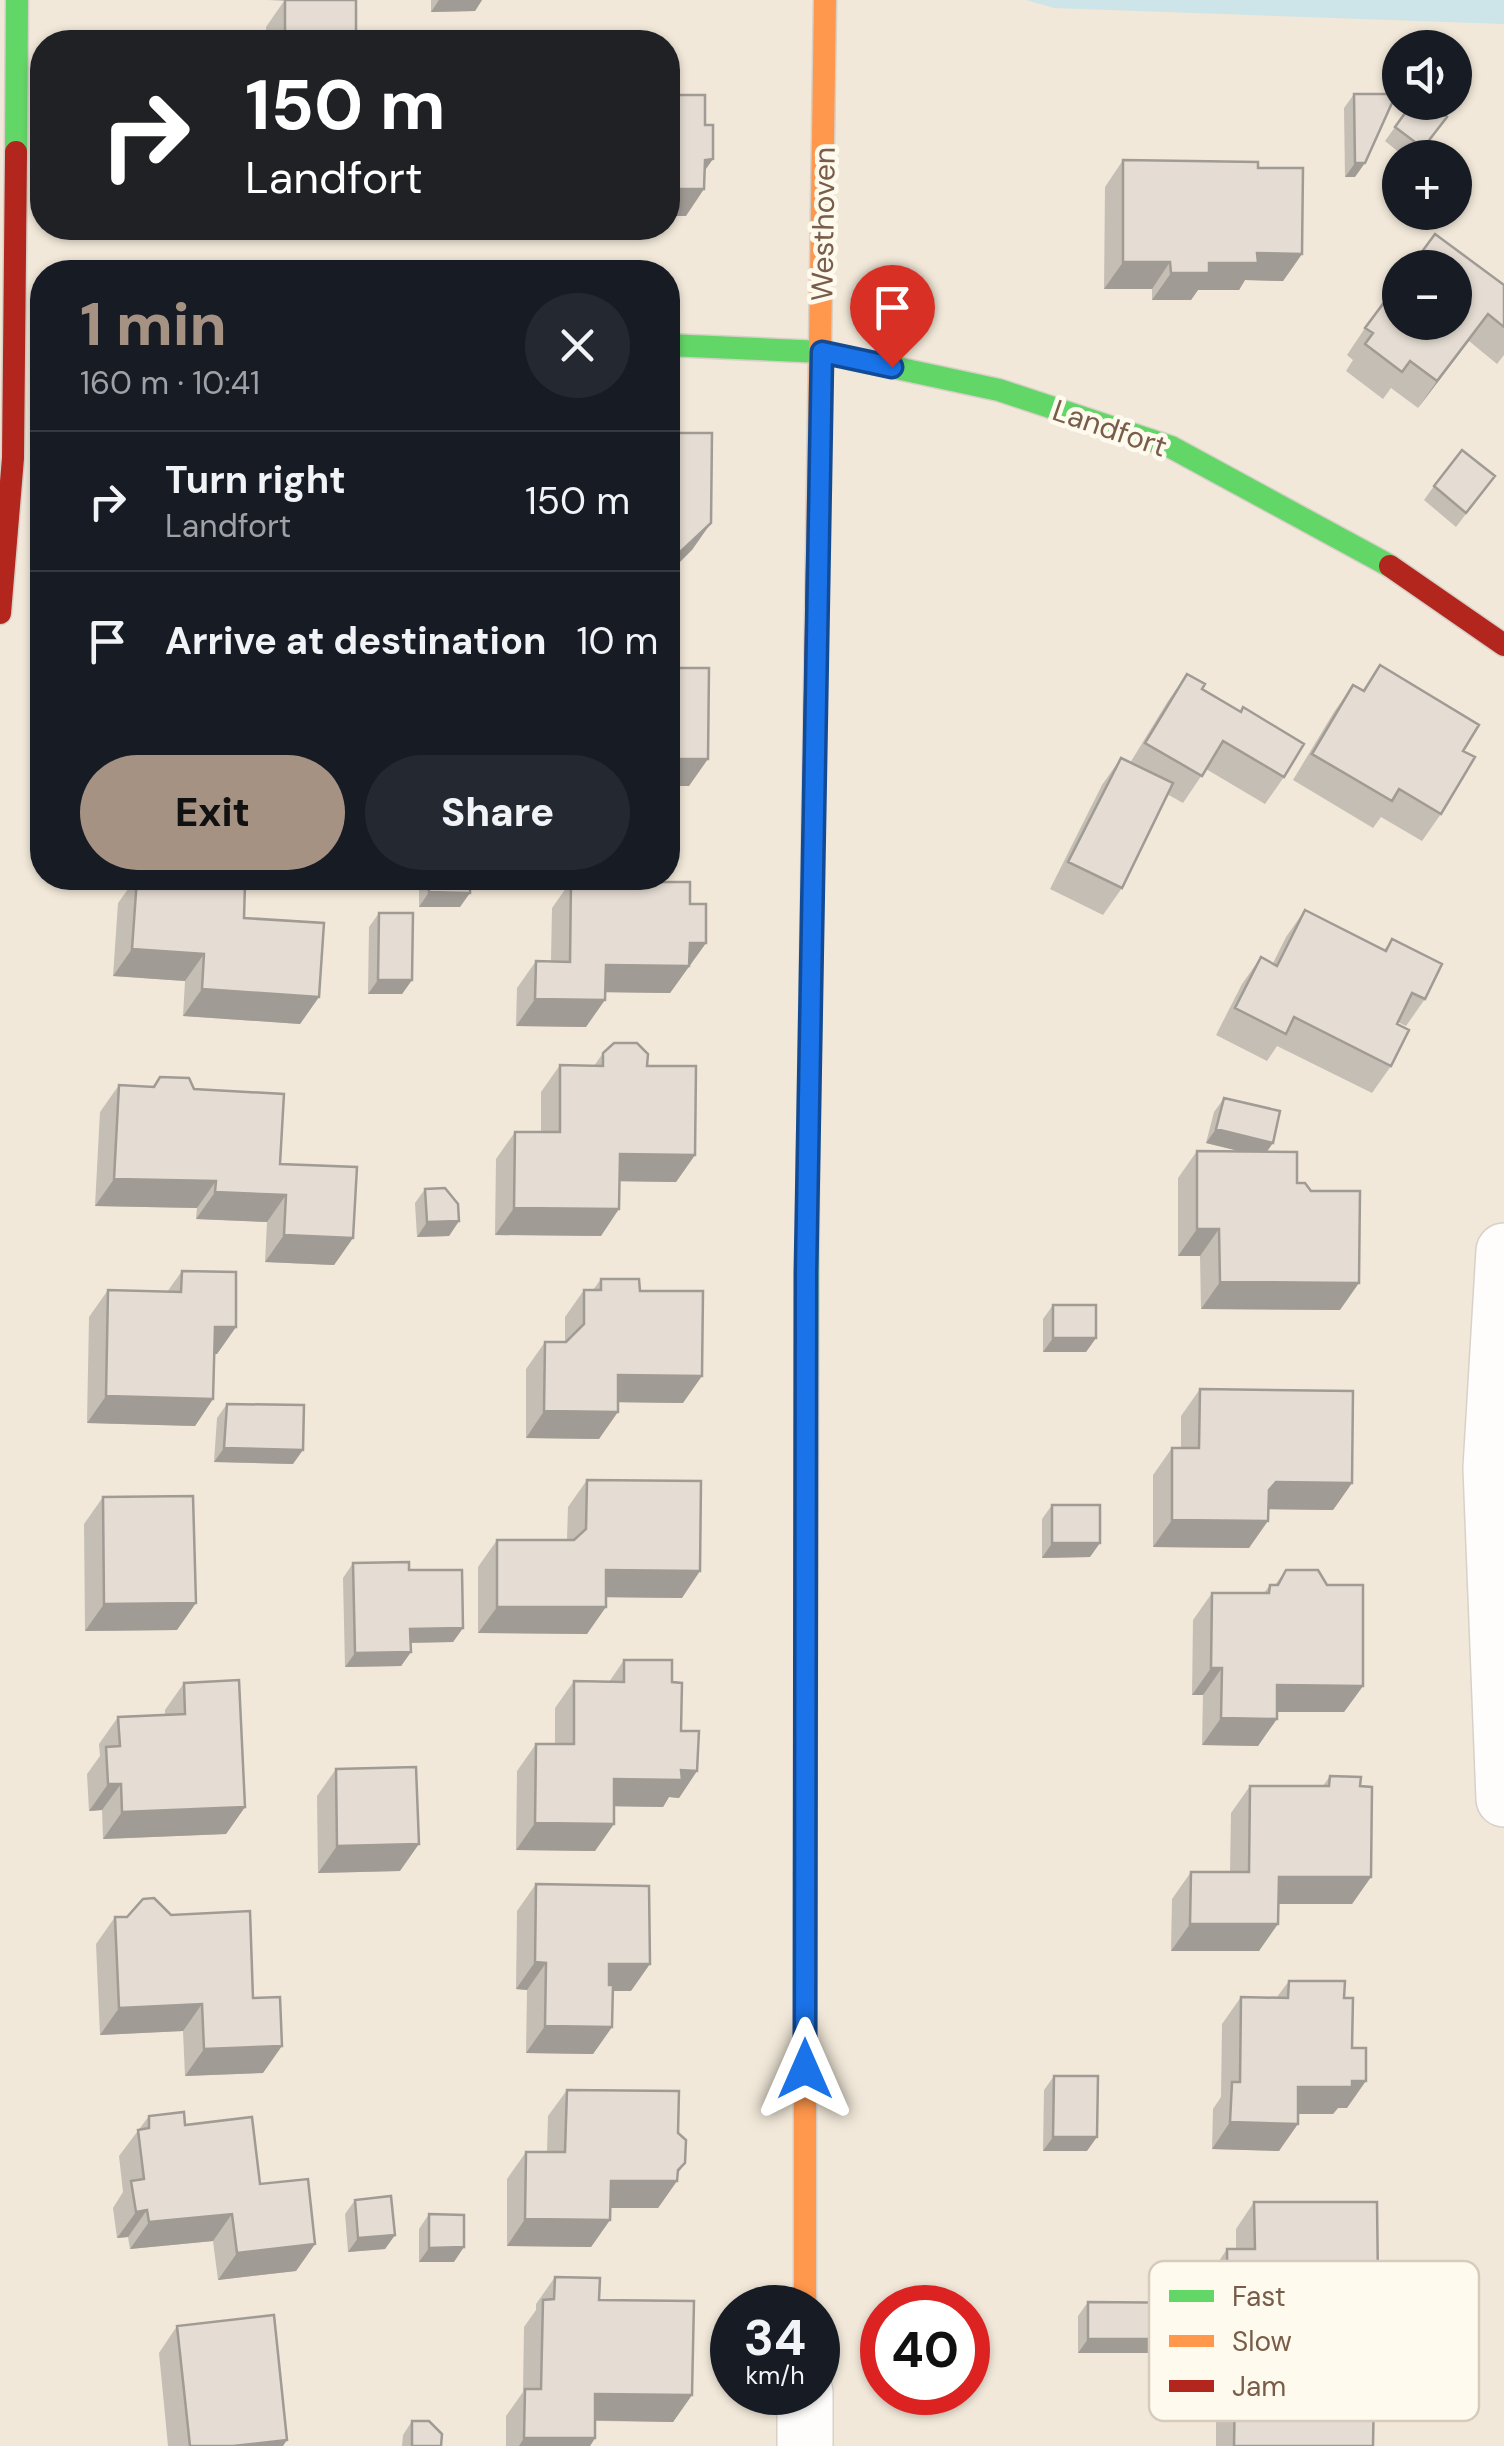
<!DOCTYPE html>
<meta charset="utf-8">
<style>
body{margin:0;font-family:"DM Sans",sans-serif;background:#242831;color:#f1f3f6;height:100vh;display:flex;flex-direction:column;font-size:38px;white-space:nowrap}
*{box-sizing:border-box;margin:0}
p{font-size:32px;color:#9ea1a6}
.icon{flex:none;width:55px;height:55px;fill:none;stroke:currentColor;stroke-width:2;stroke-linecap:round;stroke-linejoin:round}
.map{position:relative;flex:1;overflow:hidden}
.sheet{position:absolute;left:30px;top:260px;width:650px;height:630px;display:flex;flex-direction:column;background:#171b24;border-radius:40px;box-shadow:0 2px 8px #0004}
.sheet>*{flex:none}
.hud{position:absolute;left:30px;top:30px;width:650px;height:210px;border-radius:40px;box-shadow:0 2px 8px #0004;background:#202124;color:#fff;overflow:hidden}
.fabs{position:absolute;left:1382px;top:30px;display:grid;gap:20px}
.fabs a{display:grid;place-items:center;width:90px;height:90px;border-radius:50%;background:#171b24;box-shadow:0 2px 8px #0004;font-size:50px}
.speed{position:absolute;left:710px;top:2285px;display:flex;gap:20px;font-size:50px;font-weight:700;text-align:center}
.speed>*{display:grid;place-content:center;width:130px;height:130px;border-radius:50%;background:#171b24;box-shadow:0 2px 8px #0004;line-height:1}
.speed small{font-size:25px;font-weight:400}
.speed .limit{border:15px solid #d22;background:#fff;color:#111}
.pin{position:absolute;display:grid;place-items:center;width:85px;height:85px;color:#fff;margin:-102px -42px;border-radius:50% 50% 50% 0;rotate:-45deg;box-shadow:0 0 10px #0007}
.pin .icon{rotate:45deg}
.me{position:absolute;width:110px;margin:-55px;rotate:0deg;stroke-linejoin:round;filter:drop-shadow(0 0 8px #0008)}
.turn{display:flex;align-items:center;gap:35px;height:210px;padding:0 50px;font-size:45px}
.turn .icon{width:130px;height:130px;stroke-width:2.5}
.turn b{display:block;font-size:70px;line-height:85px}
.round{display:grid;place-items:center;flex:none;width:105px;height:105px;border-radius:52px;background:#242831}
.head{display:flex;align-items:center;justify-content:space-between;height:170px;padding:0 50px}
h1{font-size:60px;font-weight:800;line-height:75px;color:#a59283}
.primary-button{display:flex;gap:20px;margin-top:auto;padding:20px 50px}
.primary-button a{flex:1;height:115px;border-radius:60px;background:#a59283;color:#111;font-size:40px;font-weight:800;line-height:115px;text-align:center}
.primary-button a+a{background:#242831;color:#f1f3f6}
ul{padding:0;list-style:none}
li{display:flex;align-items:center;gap:30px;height:140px;padding:0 50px;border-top:2px solid #363941}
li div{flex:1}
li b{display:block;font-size:38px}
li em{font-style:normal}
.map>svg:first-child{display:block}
</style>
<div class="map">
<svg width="1504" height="2446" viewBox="0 0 1504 2446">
<rect width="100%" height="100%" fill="#f8f4ec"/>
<path fill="#f1e8d9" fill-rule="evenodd" d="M0,0H1504V2446H0ZM42,42H668V228H42ZM1400,48H1455V102H1400ZM1400,158H1455V212H1400ZM1400,268H1455V322H1400ZM42,272H668V878H42ZM732,2308H818V2392H732ZM882,2308H968V2392H882Z"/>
<path fill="#cde4e8" d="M1026,0H1504V24L1054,8Z"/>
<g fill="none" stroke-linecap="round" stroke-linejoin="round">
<g stroke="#d7d1ca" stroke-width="58">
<path id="street" d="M1504,1251L1491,1468L1504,1799
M805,2446V2392"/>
</g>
<g stroke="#d6d0c7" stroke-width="25">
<path id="fast" d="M16,152L17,0
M668,345L822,352L999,390L1171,447L1390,566
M805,1874L808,1156"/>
</g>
<g stroke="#d6d0c7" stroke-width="25">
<path id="slow" d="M817,556L825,0
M805,2308V1874"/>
</g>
<g stroke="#d6d0c7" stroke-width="25">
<path id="jam" d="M1390,566L1504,645
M0,613L13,458L16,152
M808,1156L817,556"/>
</g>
<use href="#street" stroke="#fefdfc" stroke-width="55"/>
<use href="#fast" stroke="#63d668" stroke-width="22"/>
<use href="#slow" stroke="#ff974d" stroke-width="22"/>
<use href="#jam" stroke="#b3261e" stroke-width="22"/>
</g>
<path fill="#c5beb5" d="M268,0H356V42H213L216,39H266V27L284,1Z
M431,0H482L475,11L431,12Z
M1354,94L1355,177H1345L1344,108Z
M1413,102L1447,117L1417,158H1406L1385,141Z
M1123,160L1258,168L1302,254L1283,281L1245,280L1239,290H1198L1191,300H1152V289H1104L1105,187Z
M1504,285V355L1497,364L1469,341L1418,408L1391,388L1383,399L1346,371L1353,360L1347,355L1365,328Z
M1495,476L1456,527L1424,500L1434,486Z
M1380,665L1463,751L1441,814L1422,841L1381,817L1373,828L1293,780L1334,712L1353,685L1363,690Z
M1187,674L1202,689L1240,711L1243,707L1284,777L1265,804L1206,769L1183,803L1167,794L1122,888L1103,915L1050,889L1102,785L1121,758L1130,763L1168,701Z
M136,878L244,918L319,997L300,1024L183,1016L185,981L113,976L118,903Z
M419,878H470L460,907H419Z
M601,878H654V882L690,904L706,943L670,993L605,992L586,1027L516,1026L517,988L536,961H551L552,908L571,881H598Z
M1305,910L1384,950L1392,939L1425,999L1406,1026L1398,1022L1391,1066L1372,1093L1277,1046L1267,1061L1216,1035L1242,984L1261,957L1273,963L1286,937Z
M379,913L412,980L402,994H368L369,927Z
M603,1053L647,1066L695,1155L676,1182L620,1181L601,1236L495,1235L496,1159L515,1132H541V1092L560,1065L594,1066Z
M160,1077L194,1089L280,1164L353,1238L334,1265L265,1262L267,1222L196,1219L197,1208L95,1206L100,1112L119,1085L153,1087Z
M1224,1098L1267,1151L1297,1183L1340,1310L1201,1309L1200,1256H1178V1178L1197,1151H1240L1206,1143L1214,1112Z
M425,1189L459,1221L449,1236L417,1237L415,1203Z
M182,1271L236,1327L217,1354H214L213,1399L195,1426L87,1423L89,1317L108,1290L167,1292Z
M601,1279L640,1291L683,1403L618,1402L599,1439L526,1438V1369L545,1342H565V1317L584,1290H593Z
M1053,1305L1096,1338L1086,1352H1043V1319Z
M1200,1389L1352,1483L1333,1510L1268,1509L1249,1548L1153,1547V1475L1172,1448H1181V1416Z
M227,1404L293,1464L214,1462L217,1418Z
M587,1480L682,1598L606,1597L587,1634L478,1633V1567L497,1540H567L568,1507Z
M103,1497L177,1630L85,1631L84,1524Z
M1052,1505L1090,1557L1042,1558V1519Z
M353,1563L409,1570L463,1628L453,1642L410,1643L411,1652L401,1666L345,1667L343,1578Z
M1286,1570L1363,1686L1344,1712H1277L1258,1746L1202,1745L1203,1695H1192L1193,1620L1212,1593H1264L1270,1585H1275Z
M624,1660L672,1682L681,1731L697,1771L679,1798L669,1797L663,1807L614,1806L595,1851L516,1850L517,1771L536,1744H555V1708L574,1681L609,1682Z
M184,1683L245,1807L226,1834L103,1839L102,1810L89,1811L87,1774L100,1756L99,1744L118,1717L165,1715V1710Z
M336,1769L400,1871L318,1873L317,1796Z
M1330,1776L1360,1786L1371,1877L1352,1904H1279L1259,1951H1171L1172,1899L1191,1872H1230L1231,1813L1250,1786H1323Z
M536,1884L631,1991H613L612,2027L593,2054L526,2053L527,1990L516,1989L517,1911Z
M115,1917L253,1998L263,2073L185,2076L183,2031L100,2035L96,1944Z
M1289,1981L1344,1998L1347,2108H1338L1333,2114H1298L1279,2151L1212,2149L1213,2109L1221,2097L1222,2024L1241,1997H1277Z
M1054,2076L1087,2151H1043L1044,2090Z
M567,2090L678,2133L685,2163L678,2173L677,2181L658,2208H610V2220L591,2247L507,2246V2179L526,2152H547L548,2116Z
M149,2116L185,2125L260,2184L315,2244L296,2271L218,2280L213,2241L130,2249L128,2237L117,2238L113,2208L123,2192L119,2156Z
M355,2200L395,2235L385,2249L348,2252L345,2214Z
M1254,2202L1378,2283L1359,2310H1295V2328L1276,2355L1209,2354V2339L1199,2353H1078V2316L1088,2302L1209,2303V2276L1227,2249H1236V2229Z
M429,2214L454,2262H419V2229Z
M555,2277L599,2300L692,2395L673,2422L595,2421V2438L590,2446H506V2416L523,2392L524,2327L536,2310V2304Z
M177,2326L283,2446H168L159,2353Z
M1191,2356L1248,2388L1373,2446H1216V2415L1222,2407L1181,2408V2371Z
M412,2421L441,2446H402L403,2435Z"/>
<path fill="#a09b94" d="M439,0H482L475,11L431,12Z
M713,159L694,186L705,160Z
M1355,163H1365L1355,177H1345Z
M668,189H704L686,216H668Z
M1257,253L1302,254L1283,281L1245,280L1239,290H1198L1191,300H1152L1171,273L1209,263Z
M1123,262H1170L1152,289H1104Z
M1488,314L1469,341L1418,408L1437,381Z
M711,523L692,550L668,574V555Z
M668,759H708L689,786H668Z
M429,892L470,893L460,907H419Z
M690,943H706L670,993L587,992L606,965Z
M132,949L204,954L185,981L113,976Z
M378,980H412L402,994H368Z
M202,989L319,997L300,1024L183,1016Z
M535,999L605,1000L586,1027L516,1026Z
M1216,1129L1273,1143L1263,1157L1206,1143Z
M620,1154L695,1155L676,1182L601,1181Z
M114,1179L216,1181L197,1208L95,1206Z
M215,1192L286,1195L267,1222L196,1219Z
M514,1208L619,1209L601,1236L495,1235Z
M459,1221L449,1236L417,1237L427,1222Z
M1197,1229H1219L1200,1256H1178Z
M284,1235L353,1238L334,1265L265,1262Z
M1220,1282L1359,1283L1340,1310L1201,1309Z
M215,1327H236L217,1354H196Z
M1053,1338H1096L1086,1352H1043Z
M618,1375L702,1376L683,1403L599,1402Z
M106,1396L213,1399L195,1426L87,1423Z
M544,1411L618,1412L599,1439L526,1438Z
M224,1448L303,1450L293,1464L214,1462Z
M1276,1482L1352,1483L1333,1510L1258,1509L1269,1490Z
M1172,1520L1268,1521L1249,1548L1153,1547Z
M1052,1543H1100L1090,1557L1042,1558Z
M606,1570L700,1571L682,1598L587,1597Z
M196,1603L177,1630L85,1631L104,1604Z
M497,1607H606L587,1634L478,1633Z
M463,1628L453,1642L400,1643L410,1629Z
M411,1652L401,1666L345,1667L355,1653Z
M1211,1668H1222L1203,1695H1192Z
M1277,1685L1363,1686L1344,1712H1258Z
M1221,1718L1277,1719L1258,1746L1202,1745Z
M681,1770L697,1771L679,1798L669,1797L663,1807L596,1806L614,1779Z
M108,1784H121L102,1810L89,1811Z
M245,1807L226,1834L103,1839L122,1812Z
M535,1823L614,1824L595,1851L516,1850Z
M419,1844L400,1871L318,1873L337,1846Z
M1279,1877H1371L1352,1904H1260Z
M1190,1924H1278L1259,1951H1171Z
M535,1962L546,1963L527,1990L516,1989Z
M609,1964H650L631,1991H590Z
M202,2004L183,2031L100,2035L119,2008Z
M545,2026L612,2027L593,2054L526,2053Z
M282,2046L263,2073L185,2076L204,2049Z
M1352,2081H1366L1347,2108H1338L1333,2114H1279L1298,2087Z
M1230,2122L1298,2124L1279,2151L1212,2149Z
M1053,2137H1097L1087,2151H1043Z
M685,2163L672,2181H677L658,2208H592L611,2181L678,2170Z
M147,2210L128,2237L117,2238L136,2212Z
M232,2214L213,2241L130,2249L149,2222Z
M525,2219L610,2220L591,2247L507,2246Z
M395,2235L385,2249L348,2252L358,2238Z
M315,2244L296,2271L218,2280L237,2253Z
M464,2247L454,2262H419L429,2248Z
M1294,2283H1378L1359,2310H1276Z
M1228,2327L1295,2328L1276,2355L1209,2354Z
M1088,2339H1209L1199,2353H1078Z
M1191,2393H1231L1222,2407L1181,2408Z
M595,2394L692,2395L673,2422L576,2420Z
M524,2438H595L590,2446H519Z
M287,2440L283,2446H233Z"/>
<path fill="#e5ddd3" stroke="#a09b94" stroke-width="2.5" d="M285,0H356V42H216V39H285Z
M1354,94H1396L1365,163H1355Z
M668,95H705V125H713V159L705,160L704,189H668Z
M1413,102H1428L1447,117L1423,148L1395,127Z
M1123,160L1258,162V168H1303L1302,254L1257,253L1258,263H1209V273H1171L1170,262H1123Z
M1435,234L1504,285V327L1488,314L1437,381L1410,361L1402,372L1365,344L1373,333L1365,328L1400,281V322H1455V268H1410Z
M668,433H712L711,523L677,555H668Z
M1462,450L1495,476L1466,513L1434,486Z
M1380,665L1479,725L1463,751L1475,757L1441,814L1399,789L1392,801L1312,754L1353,685L1364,691Z
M668,668H709L708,759H668Z
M1187,674L1205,684L1202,689L1241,712L1243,707L1304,744L1284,777L1223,741L1202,776L1145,743Z
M1121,758L1173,783L1122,888L1068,862Z
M137,878L245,884L244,918L324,923L319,997L202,989L204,954L132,949Z
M429,878H470V893L429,892Z
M607,878H654V882H690V904H706V943H690L689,966L606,965L605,1000L535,999L536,961L570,962L571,881H607Z
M1305,910L1386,951L1392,939L1442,964L1425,999L1412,993L1397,1024L1409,1030L1391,1066L1294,1017L1286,1034L1235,1008L1261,957L1277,966Z
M379,913H413L412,980H378Z
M614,1043H637L648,1054L647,1066H696L695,1155L620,1154L619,1209L514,1208L515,1132H560V1065L603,1066V1053Z
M160,1077L189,1078L194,1089L284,1094L280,1164L357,1167L353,1238L284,1235L286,1195L215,1192L216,1181L114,1179L119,1085L154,1087Z
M1224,1098L1280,1111L1273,1143L1216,1129Z
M1197,1151L1297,1152V1183H1305L1311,1191H1360L1359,1283L1220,1282L1219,1229H1197Z
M445,1188L458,1204L459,1221L427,1222L425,1189Z
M182,1271L236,1272V1327H215L213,1399L106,1396L108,1290L181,1292Z
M601,1279H639L640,1291H703L702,1376L618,1375V1412L544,1411L545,1342H566L584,1324V1290H601Z
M1053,1305H1096V1338H1053Z
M1200,1389L1353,1391L1352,1483L1276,1482L1269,1490L1268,1521L1172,1520V1448H1199Z
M227,1404L304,1405L303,1450L224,1448Z
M587,1480L701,1481L700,1571L606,1570V1607H497V1540H574L586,1529Z
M193,1496L196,1603L104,1604L103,1497Z
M1052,1505H1100V1543H1052Z
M409,1562V1570H462L463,1628L410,1629L411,1652L355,1653L353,1563Z
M1286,1570H1318L1327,1585H1363V1686L1277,1685V1719L1221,1718L1222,1668H1211L1212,1593H1269L1270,1585H1278Z
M624,1660H672V1682L682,1683L681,1731H699L697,1771L681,1770L682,1780L614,1779V1824L535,1823L536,1744H574V1681L624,1682Z
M239,1680L245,1807L122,1812L121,1784H108L106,1747L120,1746L118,1717L185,1714L184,1683Z
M416,1767L419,1844L337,1846L336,1769Z
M1330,1776L1361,1777L1360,1786L1372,1787L1371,1877H1279L1278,1924H1190L1191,1872H1249L1250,1786H1329Z
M536,1884L649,1886L650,1964H609V1985H613L612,2027L545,2026L546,1963L535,1962Z
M154,1898L171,1915L250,1911L253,1998L280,1997L282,2046L204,2049L202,2004L119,2008L115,1917H127L143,1899Z
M1289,1981H1345L1344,1998H1353L1352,2048H1366V2081H1352V2087H1298V2124L1230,2122L1232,2082H1240L1241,1997L1288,1998Z
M1054,2076H1098L1097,2137H1053Z
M567,2090L679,2091L678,2133L686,2140L685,2163L678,2170L677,2181H611L610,2220L525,2219L526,2152H565Z
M184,2112L185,2125L252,2117L260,2184L308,2179L315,2244L237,2253L232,2214L149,2222L147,2210L136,2212L131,2181L144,2179L138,2130L149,2128V2116Z
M391,2196L395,2235L358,2238L355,2200Z
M1254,2202H1377L1378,2283H1294L1295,2328L1228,2327L1227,2249H1255Z
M429,2214L464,2215V2247L429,2248Z
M555,2277L600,2278L599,2300L694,2301L692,2395L595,2394V2438H524L525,2389H541L543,2300L554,2299Z
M1088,2302L1209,2303V2339H1088Z
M274,2315L287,2440L233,2446H190L177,2326Z
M1235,2388L1374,2389L1373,2446H1234Z
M412,2421H429L442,2434L441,2446H412Z"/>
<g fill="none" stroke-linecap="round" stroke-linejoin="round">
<g stroke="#114b97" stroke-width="25">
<path id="route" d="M805,2069L806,1273L822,352L892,367"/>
</g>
<use href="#route" stroke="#1a73e8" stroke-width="18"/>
</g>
<g text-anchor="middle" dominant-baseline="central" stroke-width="9" stroke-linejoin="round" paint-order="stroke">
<g font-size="30" fill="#785e4a" stroke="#fffaee">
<text transform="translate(823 224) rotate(-89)">Westhoven</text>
<text transform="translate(1110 428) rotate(19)">Landfort</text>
</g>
</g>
<rect x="1149" y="2261" width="330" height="160" rx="15" fill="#fffaee" stroke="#d6cbbd" stroke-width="2.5"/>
<rect x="1169" y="2290" width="45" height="12" fill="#63d668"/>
<rect x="1169" y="2335" width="45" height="12" fill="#ff974d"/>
<rect x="1169" y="2380" width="45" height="12" fill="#b3261e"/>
<g font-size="28" fill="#785e4a">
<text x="1232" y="2306">Fast</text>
<text x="1232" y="2351">Slow</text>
<text x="1232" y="2396">Jam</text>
</g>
</svg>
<div class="fabs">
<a><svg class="icon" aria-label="sound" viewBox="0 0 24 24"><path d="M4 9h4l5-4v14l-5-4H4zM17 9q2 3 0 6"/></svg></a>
<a>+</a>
<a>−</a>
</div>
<div class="speed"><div>34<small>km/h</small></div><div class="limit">40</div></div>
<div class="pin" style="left:892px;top:367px;background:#d93025"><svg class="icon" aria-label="arrive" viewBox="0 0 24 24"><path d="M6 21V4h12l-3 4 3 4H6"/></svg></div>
<svg class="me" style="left:805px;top:2069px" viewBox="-20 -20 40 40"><path d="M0-17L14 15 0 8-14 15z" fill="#1a73e8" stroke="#fff" stroke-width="4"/></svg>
<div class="hud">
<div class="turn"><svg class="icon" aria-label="right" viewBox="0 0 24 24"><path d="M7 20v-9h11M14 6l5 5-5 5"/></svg><div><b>150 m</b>Landfort</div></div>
</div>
<section class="sheet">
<div class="head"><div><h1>1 min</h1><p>160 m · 10:41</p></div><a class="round"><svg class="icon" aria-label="close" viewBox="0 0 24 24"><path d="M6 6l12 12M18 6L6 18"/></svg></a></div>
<ul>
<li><svg class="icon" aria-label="right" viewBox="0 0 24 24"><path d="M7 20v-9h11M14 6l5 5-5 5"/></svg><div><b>Turn right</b><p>Landfort</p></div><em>150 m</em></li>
<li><svg class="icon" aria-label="arrive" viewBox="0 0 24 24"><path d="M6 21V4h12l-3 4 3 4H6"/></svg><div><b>Arrive at destination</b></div><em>10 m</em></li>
</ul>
<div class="primary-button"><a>Exit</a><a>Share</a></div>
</section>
</div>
